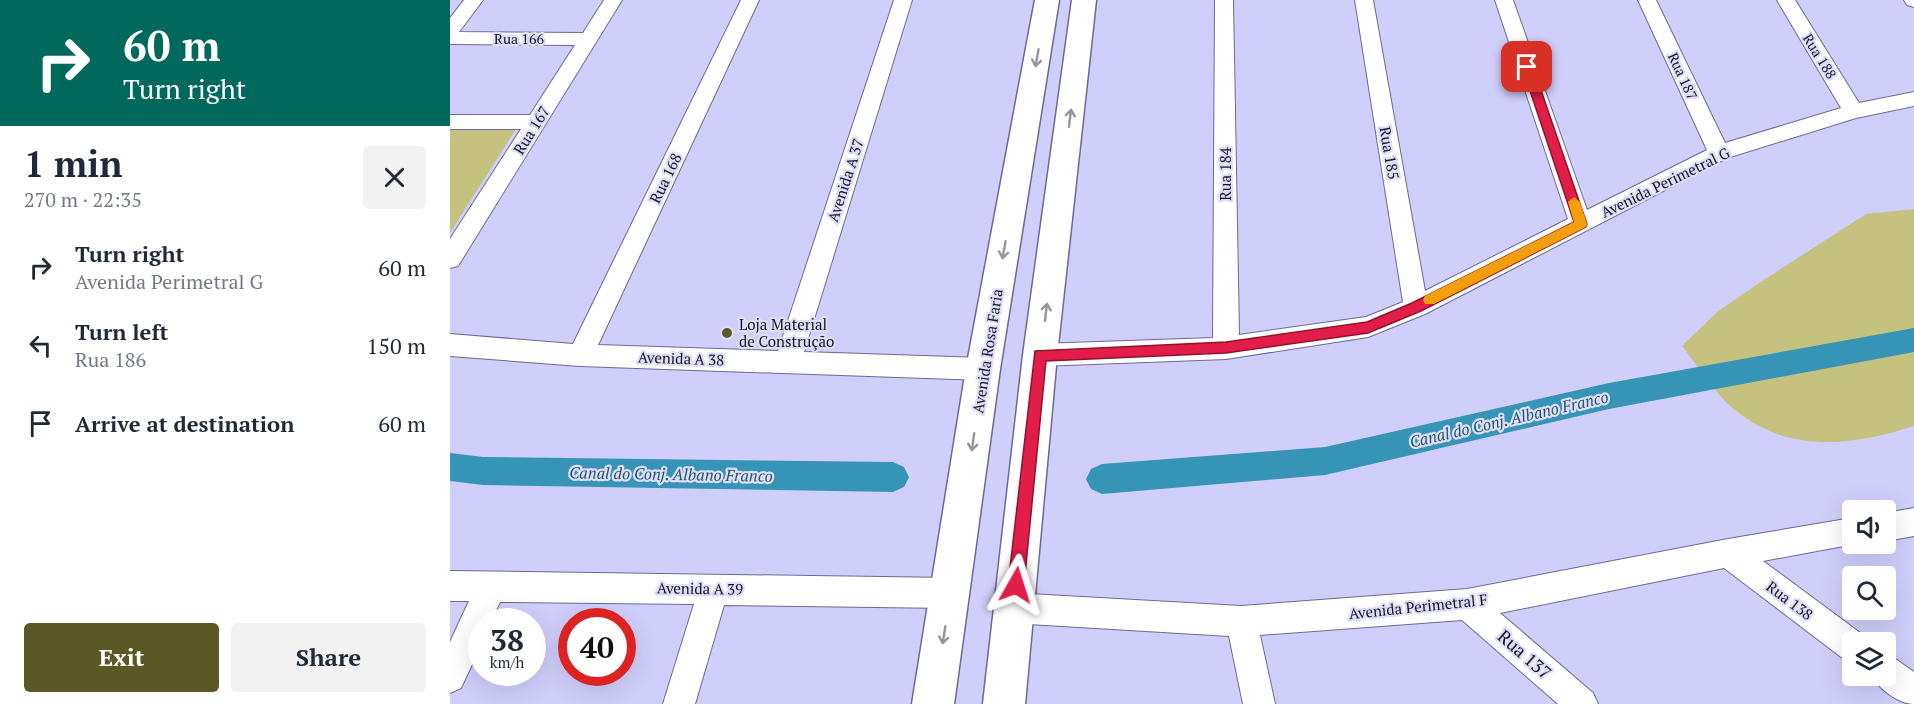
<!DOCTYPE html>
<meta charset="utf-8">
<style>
body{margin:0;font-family:"PT Serif",serif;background:#f2f2f3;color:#1f2937;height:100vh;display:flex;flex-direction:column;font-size:22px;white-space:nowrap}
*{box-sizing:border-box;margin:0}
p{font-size:20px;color:#747a83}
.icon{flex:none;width:33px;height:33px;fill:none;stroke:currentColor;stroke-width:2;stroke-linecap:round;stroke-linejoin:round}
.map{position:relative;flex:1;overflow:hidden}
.panel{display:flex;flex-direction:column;background:#fff;width:450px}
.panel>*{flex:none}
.hud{background:#00695c;color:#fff;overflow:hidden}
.tools{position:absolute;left:1392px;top:500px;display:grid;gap:12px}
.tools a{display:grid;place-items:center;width:54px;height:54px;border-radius:6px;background:#fff;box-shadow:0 6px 24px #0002;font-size:30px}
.speed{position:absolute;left:18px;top:608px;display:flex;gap:12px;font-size:30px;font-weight:700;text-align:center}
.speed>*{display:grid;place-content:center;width:78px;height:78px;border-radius:50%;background:#fff;box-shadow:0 6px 24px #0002;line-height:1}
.speed small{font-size:15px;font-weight:400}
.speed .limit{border:9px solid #d22;background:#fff;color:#111}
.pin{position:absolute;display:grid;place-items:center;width:51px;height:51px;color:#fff;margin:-26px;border-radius:12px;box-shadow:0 3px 9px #0006}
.me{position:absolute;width:66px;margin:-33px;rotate:6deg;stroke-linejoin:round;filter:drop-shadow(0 0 4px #0008)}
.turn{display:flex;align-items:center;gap:21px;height:126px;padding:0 24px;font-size:27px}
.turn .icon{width:78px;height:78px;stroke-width:2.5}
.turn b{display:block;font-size:42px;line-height:51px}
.round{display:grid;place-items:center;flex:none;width:63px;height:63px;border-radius:6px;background:#f2f2f3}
.summary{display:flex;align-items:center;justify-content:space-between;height:102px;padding:0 24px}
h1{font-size:36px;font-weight:800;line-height:45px}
.action{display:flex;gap:12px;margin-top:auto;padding:12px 24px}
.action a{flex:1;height:69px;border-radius:6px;background:#5b5825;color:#fff;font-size:24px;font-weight:800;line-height:69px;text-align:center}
.action a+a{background:#f2f2f3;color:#1f2937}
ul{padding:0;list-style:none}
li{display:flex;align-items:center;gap:18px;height:78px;padding:0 24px}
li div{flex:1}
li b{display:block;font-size:22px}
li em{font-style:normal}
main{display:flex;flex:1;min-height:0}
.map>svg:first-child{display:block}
</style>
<main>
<section class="panel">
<div class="hud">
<div class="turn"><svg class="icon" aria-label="right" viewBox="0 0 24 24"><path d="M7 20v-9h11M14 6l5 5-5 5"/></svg><div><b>60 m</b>Turn right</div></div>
</div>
<div class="summary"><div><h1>1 min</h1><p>270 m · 22:35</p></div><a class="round"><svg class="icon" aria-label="close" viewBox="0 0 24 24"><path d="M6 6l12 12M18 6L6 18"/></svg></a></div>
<ul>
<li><svg class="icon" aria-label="right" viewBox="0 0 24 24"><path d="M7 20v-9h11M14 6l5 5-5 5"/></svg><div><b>Turn right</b><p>Avenida Perimetral G</p></div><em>60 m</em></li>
<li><svg class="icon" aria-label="left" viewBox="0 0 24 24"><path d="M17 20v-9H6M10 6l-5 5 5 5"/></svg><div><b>Turn left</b><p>Rua 186</p></div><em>150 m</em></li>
<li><svg class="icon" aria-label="arrive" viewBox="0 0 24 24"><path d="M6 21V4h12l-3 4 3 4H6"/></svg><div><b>Arrive at destination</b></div><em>60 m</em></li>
</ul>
<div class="action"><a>Exit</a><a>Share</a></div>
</section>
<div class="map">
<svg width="1464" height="704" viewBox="0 0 1464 704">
<rect width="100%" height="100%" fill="#d0cffc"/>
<path fill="#c5c17e" d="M0,129H66L0,233Z
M1464,209V426C1400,447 1332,454 1278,404C1261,387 1247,365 1232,346L1267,312L1312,281L1416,214Z"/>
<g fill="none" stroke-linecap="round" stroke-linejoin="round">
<path fill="#3695b7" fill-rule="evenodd" d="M1464,328V352L1159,409L875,475L652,494L641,489L636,479L641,469L652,464L875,447L1159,383Z
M0,453L33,457L443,462L454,467L459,477L454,487L443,492L33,485L0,481Z"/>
<g stroke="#6c6a92" stroke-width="2">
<path id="street" d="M14,0H33L9,32L133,33L154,0H172L8,266L0,268V239L71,129H0V115H80L125,45L0,44V18Z
M291,0H309L148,345L328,351L444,0H462L354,352L533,358L542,361L546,369L542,377L533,380L130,366L0,356V334L123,344Z
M765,0H783L789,335L916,317L953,302L905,0H923L975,291L1118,219L1045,0H1063L1137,210L1257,150L1188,0H1206L1275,143L1391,108L1327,0H1345L1409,103L1464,92V106L1406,118L1277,158L975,314L918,337L776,359L590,366L581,363L577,355L581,347L590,344L763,338Z
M1454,0H1464V7L1457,5Z
M1464,508V536L1436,541V513Z
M1402,518V543H1410L1313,561L1413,635L1416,642H1402V662L1391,657L1274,568L1050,613L1143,693L1148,704H1108L1012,620L810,635L825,704H793L779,636L563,623L552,619L548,608L552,597L563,593L791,606L1017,589L1278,539Z
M0,571L500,578L511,582L515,593L511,604L500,608L274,605L245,704H213L244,604L50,602L41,621H32V643L11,688L0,693V642L19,601H0Z
M1436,655L1447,660L1464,672V704C1449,704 1428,689 1422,675H1436Z"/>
</g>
<g stroke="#6c6a92" stroke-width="3">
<path id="secondary" d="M585,0H609L550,369L504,704H462L516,369Z
M622,0H646L607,355L575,704H533L573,355Z"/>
</g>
<use href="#street" fill="#fff" fill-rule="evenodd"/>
<use href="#secondary" fill="#fff" fill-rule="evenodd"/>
</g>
<defs><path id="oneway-shaft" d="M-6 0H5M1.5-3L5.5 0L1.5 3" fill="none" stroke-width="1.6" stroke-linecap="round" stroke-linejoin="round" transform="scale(1.5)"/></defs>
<g stroke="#95959c">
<use href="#oneway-shaft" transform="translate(587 58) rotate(100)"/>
<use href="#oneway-shaft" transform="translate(620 118) rotate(-83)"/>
<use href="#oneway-shaft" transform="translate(554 250) rotate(100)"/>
<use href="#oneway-shaft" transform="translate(596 312) rotate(-83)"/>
<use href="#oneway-shaft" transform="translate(523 442) rotate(98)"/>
<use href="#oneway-shaft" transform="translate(494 635) rotate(99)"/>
</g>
<path fill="#e11d48" stroke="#92132f" stroke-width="1.5" d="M1077,64L1083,67L1137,224L1136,227L971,311L918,333L776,353L596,361L574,585L571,591L566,593L560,591L558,585L585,351L776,342L917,322L962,303L1124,222L1072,67Z"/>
<path fill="#f59e0b" d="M1124,197L1130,202L1137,224L1136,227L984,304H975L973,300L975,296L1124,222L1118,202Z"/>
<circle fill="#5b5825" stroke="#dedef9" stroke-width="2" cx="277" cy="333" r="6"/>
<g text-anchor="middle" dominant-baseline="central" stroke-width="4.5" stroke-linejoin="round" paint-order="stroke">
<g font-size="14" fill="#141323" stroke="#dedef9">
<text x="69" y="38">Rua 166</text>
<text transform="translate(1370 56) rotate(58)">Rua 188</text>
<text transform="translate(1233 76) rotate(65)">Rua 187</text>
</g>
<g font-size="15" fill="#141323" stroke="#dedef9">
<text transform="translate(81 130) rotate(-58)">Rua 167</text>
<text transform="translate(940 153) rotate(80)">Rua 185</text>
<text transform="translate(775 174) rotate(-90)">Rua 184</text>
<text transform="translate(215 178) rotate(-64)">Rua 168</text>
<text transform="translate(395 180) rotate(-72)">Avenida A 37</text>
<text transform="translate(1215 182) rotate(-26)">Avenida Perimetral G</text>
<text transform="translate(537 351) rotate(-81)">Avenida Rosa Faria</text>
<text transform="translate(231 358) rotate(2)">Avenida A 38</text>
<text transform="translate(250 588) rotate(1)">Avenida A 39</text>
<text transform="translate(1340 600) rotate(37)">Rua 138</text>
<text transform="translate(968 606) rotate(-6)">Avenida Perimetral F</text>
</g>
<g font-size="15" fill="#141323" stroke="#dedef9" text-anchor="start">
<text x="289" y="324">Loja Material<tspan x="289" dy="17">de Construção</tspan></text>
</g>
<g font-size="16" font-style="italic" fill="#225568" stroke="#dedef9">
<text transform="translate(1059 419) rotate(-13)">Canal do Conj. Albano Franco</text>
<text transform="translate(221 474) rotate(1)">Canal do Conj. Albano Franco</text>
</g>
<g font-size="18" fill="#141323" stroke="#dedef9">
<text transform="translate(1075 654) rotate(41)">Rua 137</text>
</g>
</g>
</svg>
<div class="tools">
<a><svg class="icon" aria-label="sound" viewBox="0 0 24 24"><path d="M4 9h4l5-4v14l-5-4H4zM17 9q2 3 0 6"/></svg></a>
<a><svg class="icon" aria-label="search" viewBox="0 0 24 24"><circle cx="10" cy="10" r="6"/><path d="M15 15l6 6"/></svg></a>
<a><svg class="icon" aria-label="layers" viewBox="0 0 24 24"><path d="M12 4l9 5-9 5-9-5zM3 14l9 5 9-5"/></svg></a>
</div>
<div class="speed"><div>38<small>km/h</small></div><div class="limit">40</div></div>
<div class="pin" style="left:1077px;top:67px;background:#d93025"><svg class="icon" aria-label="arrive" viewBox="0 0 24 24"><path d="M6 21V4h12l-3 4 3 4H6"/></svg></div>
<svg class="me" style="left:566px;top:585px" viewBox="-20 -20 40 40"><path d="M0-17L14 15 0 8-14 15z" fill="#e11d48" stroke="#fff" stroke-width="4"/></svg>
</div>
</main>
